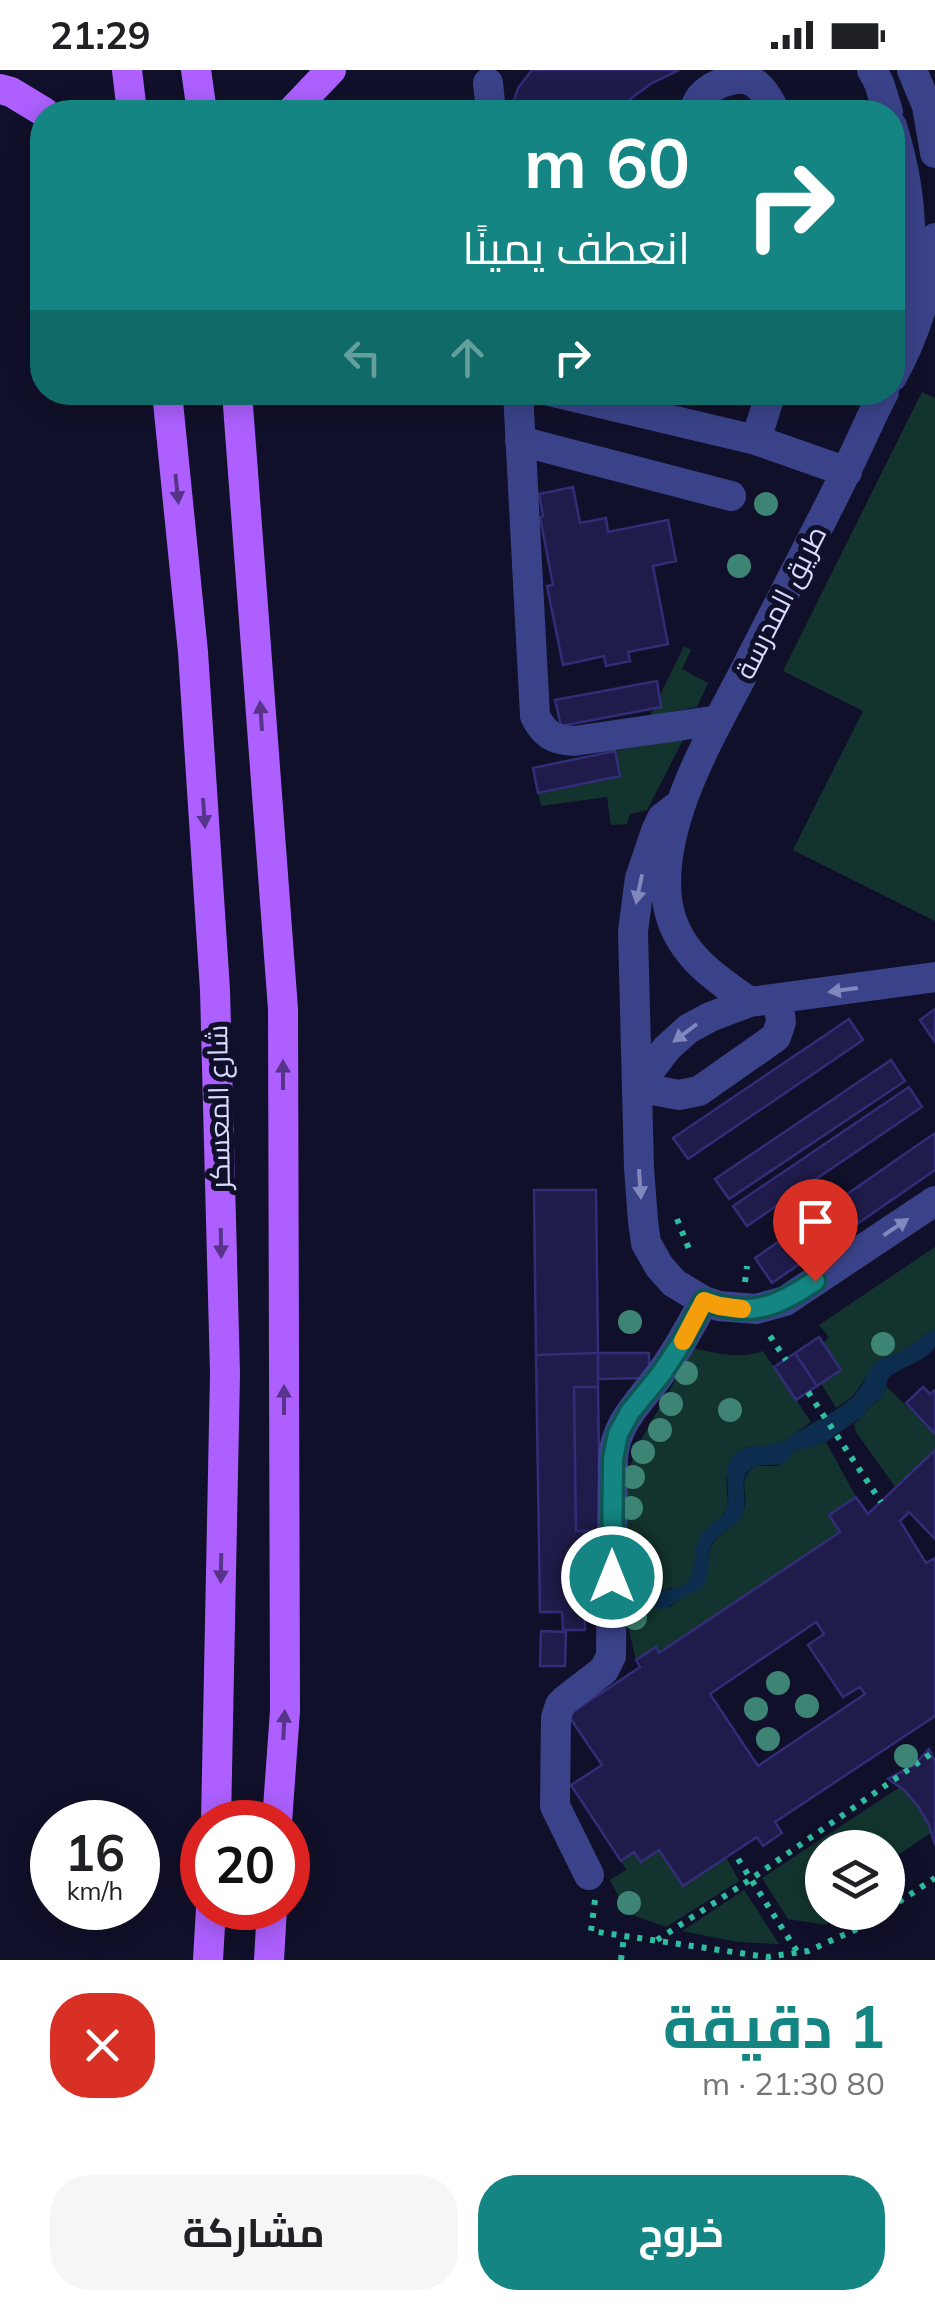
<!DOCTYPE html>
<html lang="ar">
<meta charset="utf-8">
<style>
body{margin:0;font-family:Mulish,Cairo,sans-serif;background:#f6f6f6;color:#202124;direction:rtl;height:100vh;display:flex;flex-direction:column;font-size:38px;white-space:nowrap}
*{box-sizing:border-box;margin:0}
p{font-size:32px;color:#757577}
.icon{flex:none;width:55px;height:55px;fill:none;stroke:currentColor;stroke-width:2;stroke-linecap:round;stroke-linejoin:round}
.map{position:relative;height:1890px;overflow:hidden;direction:ltr}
.details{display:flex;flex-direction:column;background:#fff;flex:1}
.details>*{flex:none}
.top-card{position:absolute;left:30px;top:30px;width:875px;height:305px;border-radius:40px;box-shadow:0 5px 25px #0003;direction:rtl;background:#148582;color:#fff;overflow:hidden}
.fabs{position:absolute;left:805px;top:1760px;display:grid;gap:20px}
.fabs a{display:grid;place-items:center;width:100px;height:100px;border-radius:50%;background:#fff;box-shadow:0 5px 25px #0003;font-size:50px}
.speed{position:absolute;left:30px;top:1730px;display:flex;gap:20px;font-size:50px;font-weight:700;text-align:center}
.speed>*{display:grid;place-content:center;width:130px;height:130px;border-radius:50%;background:#fff;box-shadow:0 5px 25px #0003;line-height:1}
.speed small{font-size:25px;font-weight:400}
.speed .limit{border:15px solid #d22;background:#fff;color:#111}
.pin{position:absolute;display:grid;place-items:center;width:85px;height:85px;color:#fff;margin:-102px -42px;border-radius:50% 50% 50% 0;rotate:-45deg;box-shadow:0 0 10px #0007}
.pin .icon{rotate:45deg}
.me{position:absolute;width:110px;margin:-55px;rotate:0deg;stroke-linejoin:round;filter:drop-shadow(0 0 8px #0008)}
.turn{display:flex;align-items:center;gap:35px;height:210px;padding:0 50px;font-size:45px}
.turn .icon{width:130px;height:130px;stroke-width:2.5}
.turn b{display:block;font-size:70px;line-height:85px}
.lanes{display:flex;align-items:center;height:95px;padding:0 50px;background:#0003;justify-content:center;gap:50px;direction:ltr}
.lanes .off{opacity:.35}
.round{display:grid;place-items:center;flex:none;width:105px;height:105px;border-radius:40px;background:#f6f6f6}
.head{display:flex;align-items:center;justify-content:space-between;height:170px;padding:0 50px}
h1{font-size:60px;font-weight:700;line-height:75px;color:#148582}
.button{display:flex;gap:20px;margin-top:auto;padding:20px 50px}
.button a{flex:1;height:115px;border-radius:40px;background:#148582;color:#fff;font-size:40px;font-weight:700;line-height:115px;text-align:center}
.button a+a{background:#f6f6f6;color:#202124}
.status{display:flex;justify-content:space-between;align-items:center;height:70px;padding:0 50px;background:#fff;direction:ltr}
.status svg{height:28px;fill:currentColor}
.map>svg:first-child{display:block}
</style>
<div class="status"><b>21:29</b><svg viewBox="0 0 49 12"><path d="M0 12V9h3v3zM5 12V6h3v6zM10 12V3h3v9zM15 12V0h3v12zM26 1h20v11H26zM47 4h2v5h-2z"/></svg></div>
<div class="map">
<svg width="935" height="1890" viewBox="0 0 935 1890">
<rect width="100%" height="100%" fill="#11102a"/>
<path fill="#13342e" d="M922,322L935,328V851L793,780L863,641L783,601Z
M684,576L691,580L682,599L708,613L697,637L650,646Z
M684,668L647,740L630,744L627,754L611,755L607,727L541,736L538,723L619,706L615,681Z
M935,1177V1259C920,1266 909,1280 894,1285C885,1288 879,1288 873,1296C857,1317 862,1322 836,1338L821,1313L823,1273L829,1267L819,1255Z
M694,1278C718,1284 740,1289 763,1281L811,1352L779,1375L746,1377L726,1407L728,1437L718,1451L705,1460L695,1485V1497L689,1512L678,1518H669L668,1538L707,1507C708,1497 708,1484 712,1475C719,1461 738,1456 744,1440C750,1422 735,1412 755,1396H778L787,1390L795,1381L826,1372L856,1427L829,1445L840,1462L659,1583L655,1578L636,1590L628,1557L625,1410L638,1375Z
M886,1316L935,1364V1380L896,1418L856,1362L854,1354C860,1348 864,1343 869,1338C878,1329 884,1330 886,1316Z
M935,1694V1760L888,1792V1778H822V1842L841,1843L826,1855L788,1849L762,1808Z
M659,1780L726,1787L739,1811L666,1857L627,1843L610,1810L626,1800L621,1791L634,1782Z
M744,1820L779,1874L738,1872L682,1861Z"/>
<path fill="#0c2d4d" d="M935,1259C935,1265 935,1271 935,1276C929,1291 900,1297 888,1308L884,1325L867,1339L864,1345L826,1372L795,1381L784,1394C774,1396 761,1393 752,1398C736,1408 749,1429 743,1443C738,1455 722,1460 714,1471C709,1477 709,1486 709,1494C706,1520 703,1517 682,1528C674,1532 669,1537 661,1540L657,1538L653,1526C665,1516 678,1521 689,1512C697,1497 692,1481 700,1467C707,1453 727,1450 728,1432C730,1417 722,1401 732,1387C745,1369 772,1381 789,1368C809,1353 836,1343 854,1326C864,1316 866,1302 875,1293C881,1287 889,1287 896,1284C910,1278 921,1266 935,1259Z"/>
<path fill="#1f1c4b" stroke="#322d77" stroke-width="2.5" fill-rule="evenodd" d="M532,0H679L652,13L629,30L621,42H510L518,18Z
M585,322H663L658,328L634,337Z
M573,417L580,453L606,448L608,462L668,450L676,491L653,496L668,574L628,582L630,591L606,596L604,586L563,595L547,516L553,515L540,447L543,446L539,424Z
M657,611L661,637L561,656L555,630Z
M615,681L620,706L538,723L533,698Z
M935,939V972L920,950Z
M849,949L863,970L688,1089L673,1068Z
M891,990L905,1011L729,1129L715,1109Z
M909,1017L922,1037L747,1156L733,1136Z
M935,1063V1100L772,1213L755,1188Z
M534,1120H596L598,1283L536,1285Z
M819,1267L841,1300L817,1316L795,1283Z
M598,1283H649V1308L598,1309Z
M598,1283V1317H574L576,1461H584L585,1560H563L562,1542H540L536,1285Z
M795,1283L817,1316L796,1330L774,1297Z
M574,1317H598L600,1460L576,1461Z
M923,1317L930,1324L935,1320V1364L906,1333Z
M935,1380V1469L909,1442L900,1451L926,1493L935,1488V1646L775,1752L782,1763L763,1776L757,1767L683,1816L659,1780L641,1792L634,1782L621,1791L571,1715L602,1695L568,1645L640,1597L636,1590L656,1577L659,1583L840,1462L829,1445L856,1427L868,1444ZM816,1552L824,1564L808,1575L843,1627L860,1617L865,1624L758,1696L710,1624Z
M541,1561L566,1562L565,1596H540Z
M929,1679L935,1692V1775L929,1755L918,1736L904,1720L888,1709L914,1695Z"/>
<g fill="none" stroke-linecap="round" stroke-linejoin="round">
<path stroke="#2ebda1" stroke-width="6" stroke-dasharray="5 8" stroke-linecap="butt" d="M677,1149L689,1179
M745,1212L747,1196
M770,1266L786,1290
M808,1322L881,1432
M738,1789L798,1883
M595,1830L591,1861L767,1887L808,1881L855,1860L882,1842
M888,1839L935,1808
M657,1870L751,1809L935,1681
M621,1890L624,1866"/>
<path stroke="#3a4389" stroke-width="30" d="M872,0L879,13L888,42
M912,0L927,36L935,83
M488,13L491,42
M694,42C697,29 702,24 713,17C746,0 761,10 775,42
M892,56C903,91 910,128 910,164C910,200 900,238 892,273
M892,307C917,262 929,219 935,168
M518,322L535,646C544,664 553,670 574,671L719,650
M553,322L756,370L847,402
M756,370L771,322
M520,371L731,426
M680,734L662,748L656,761L640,808L633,861L639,1098L643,1151L646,1173L659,1196L674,1213L704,1231L719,1236L756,1239L785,1231L935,1131
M750,932C711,906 673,879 667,829C659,754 707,673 741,608C764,563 787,518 810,473C824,446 838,419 851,391C862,369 872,344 884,322
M637,1017L667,978L688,959L710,947L750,932L935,907
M637,1017L679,1025L699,1021L776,967L781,952L778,929
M589,1805L555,1736L556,1648L560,1635L565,1630L604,1600L611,1586L613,1389C615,1351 643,1329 663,1300C679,1278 691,1255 704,1231"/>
<path stroke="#ad60ff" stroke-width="30" d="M127,0L132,42
M196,0L202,42
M0,19L11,22L44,42
M291,42L331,0
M167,322L193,582L215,920L225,1303L216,1752
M237,322L283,939L285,1641L277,1752
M208,1890L211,1838
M269,1890L272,1838"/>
</g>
<g fill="#3d8474">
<circle cx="766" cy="434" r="12"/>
<circle cx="739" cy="496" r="12"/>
<circle cx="630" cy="1252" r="12"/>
<circle cx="883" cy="1274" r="12"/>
<circle cx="686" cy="1303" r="12"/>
<circle cx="671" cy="1334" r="12"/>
<circle cx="730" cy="1340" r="12"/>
<circle cx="660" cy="1360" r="12"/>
<circle cx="643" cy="1382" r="12"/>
<circle cx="633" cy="1407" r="12"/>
<circle cx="631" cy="1438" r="12"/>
<circle cx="638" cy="1492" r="12"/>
<circle cx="635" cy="1548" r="12"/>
<circle cx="778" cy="1613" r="12"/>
<circle cx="807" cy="1636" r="12"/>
<circle cx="756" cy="1639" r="12"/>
<circle cx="768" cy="1669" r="12"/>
<circle cx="906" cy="1686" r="12"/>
<circle cx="629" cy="1833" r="12"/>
</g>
<defs><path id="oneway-solid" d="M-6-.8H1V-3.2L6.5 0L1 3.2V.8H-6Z" transform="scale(2.5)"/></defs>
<g fill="#57348a">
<use href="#oneway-solid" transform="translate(177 419) rotate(84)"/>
<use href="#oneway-solid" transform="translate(261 646) rotate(-94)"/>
<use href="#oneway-solid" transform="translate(204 743) rotate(86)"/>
<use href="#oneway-solid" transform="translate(283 1005) rotate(-90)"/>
<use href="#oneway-solid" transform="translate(221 1173) rotate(89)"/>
<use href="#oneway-solid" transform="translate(284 1330) rotate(-90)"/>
<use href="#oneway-solid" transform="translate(221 1498) rotate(91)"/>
<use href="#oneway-solid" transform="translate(284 1655) rotate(-87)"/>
</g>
<g fill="#8287be">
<use href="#oneway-solid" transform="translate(639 819) rotate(102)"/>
<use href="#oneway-solid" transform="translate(843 920) rotate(172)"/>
<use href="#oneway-solid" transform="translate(685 963) rotate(143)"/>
<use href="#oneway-solid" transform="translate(640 1114) rotate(86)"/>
<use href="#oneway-solid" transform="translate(896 1157) rotate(-34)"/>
</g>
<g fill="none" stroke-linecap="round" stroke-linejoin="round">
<g stroke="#0d5654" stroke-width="25">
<path id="route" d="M612,1507L613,1389L618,1364L630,1342L661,1304L682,1272L704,1231C751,1248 776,1237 815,1211"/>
</g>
<use href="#route" stroke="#148582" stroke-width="18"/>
<path stroke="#f59e0b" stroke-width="18" d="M683,1271L704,1231L719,1236L742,1239"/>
</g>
<g text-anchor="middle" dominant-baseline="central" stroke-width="10" stroke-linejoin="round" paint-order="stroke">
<g font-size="28" fill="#d9daff" stroke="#11102a">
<text transform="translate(780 532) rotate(-63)">طريق المدرسة</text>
<text transform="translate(218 1037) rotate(-91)">شارع المعسكر</text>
</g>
</g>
</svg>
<div class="fabs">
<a><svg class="icon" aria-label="layers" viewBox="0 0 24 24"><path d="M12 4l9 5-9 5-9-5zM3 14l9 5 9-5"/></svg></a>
</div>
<div class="speed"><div>16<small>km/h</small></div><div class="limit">20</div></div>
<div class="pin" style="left:815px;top:1211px;background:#d93025"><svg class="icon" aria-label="arrive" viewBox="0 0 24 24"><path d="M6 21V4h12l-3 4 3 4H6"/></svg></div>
<svg class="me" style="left:612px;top:1507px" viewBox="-20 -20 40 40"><circle r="17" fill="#148582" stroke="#fff" stroke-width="3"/><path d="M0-11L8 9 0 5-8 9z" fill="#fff"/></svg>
<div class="top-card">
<div class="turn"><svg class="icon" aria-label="right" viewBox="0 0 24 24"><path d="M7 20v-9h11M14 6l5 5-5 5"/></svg><div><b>60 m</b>انعطف يمينًا</div></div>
<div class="lanes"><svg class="icon off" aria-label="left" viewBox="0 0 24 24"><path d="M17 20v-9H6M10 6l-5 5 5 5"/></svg><svg class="icon off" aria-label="ahead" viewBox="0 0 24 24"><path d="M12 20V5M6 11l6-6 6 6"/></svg><svg class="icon" aria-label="right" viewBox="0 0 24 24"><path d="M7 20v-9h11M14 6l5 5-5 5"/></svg></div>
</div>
</div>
<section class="details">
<div class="head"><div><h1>1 دقيقة</h1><p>80 m · 21:30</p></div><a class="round" style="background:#d93025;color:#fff"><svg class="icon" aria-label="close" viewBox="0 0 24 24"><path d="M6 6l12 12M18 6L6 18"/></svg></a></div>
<div class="button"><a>خروج</a><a>مشاركة</a></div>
</section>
